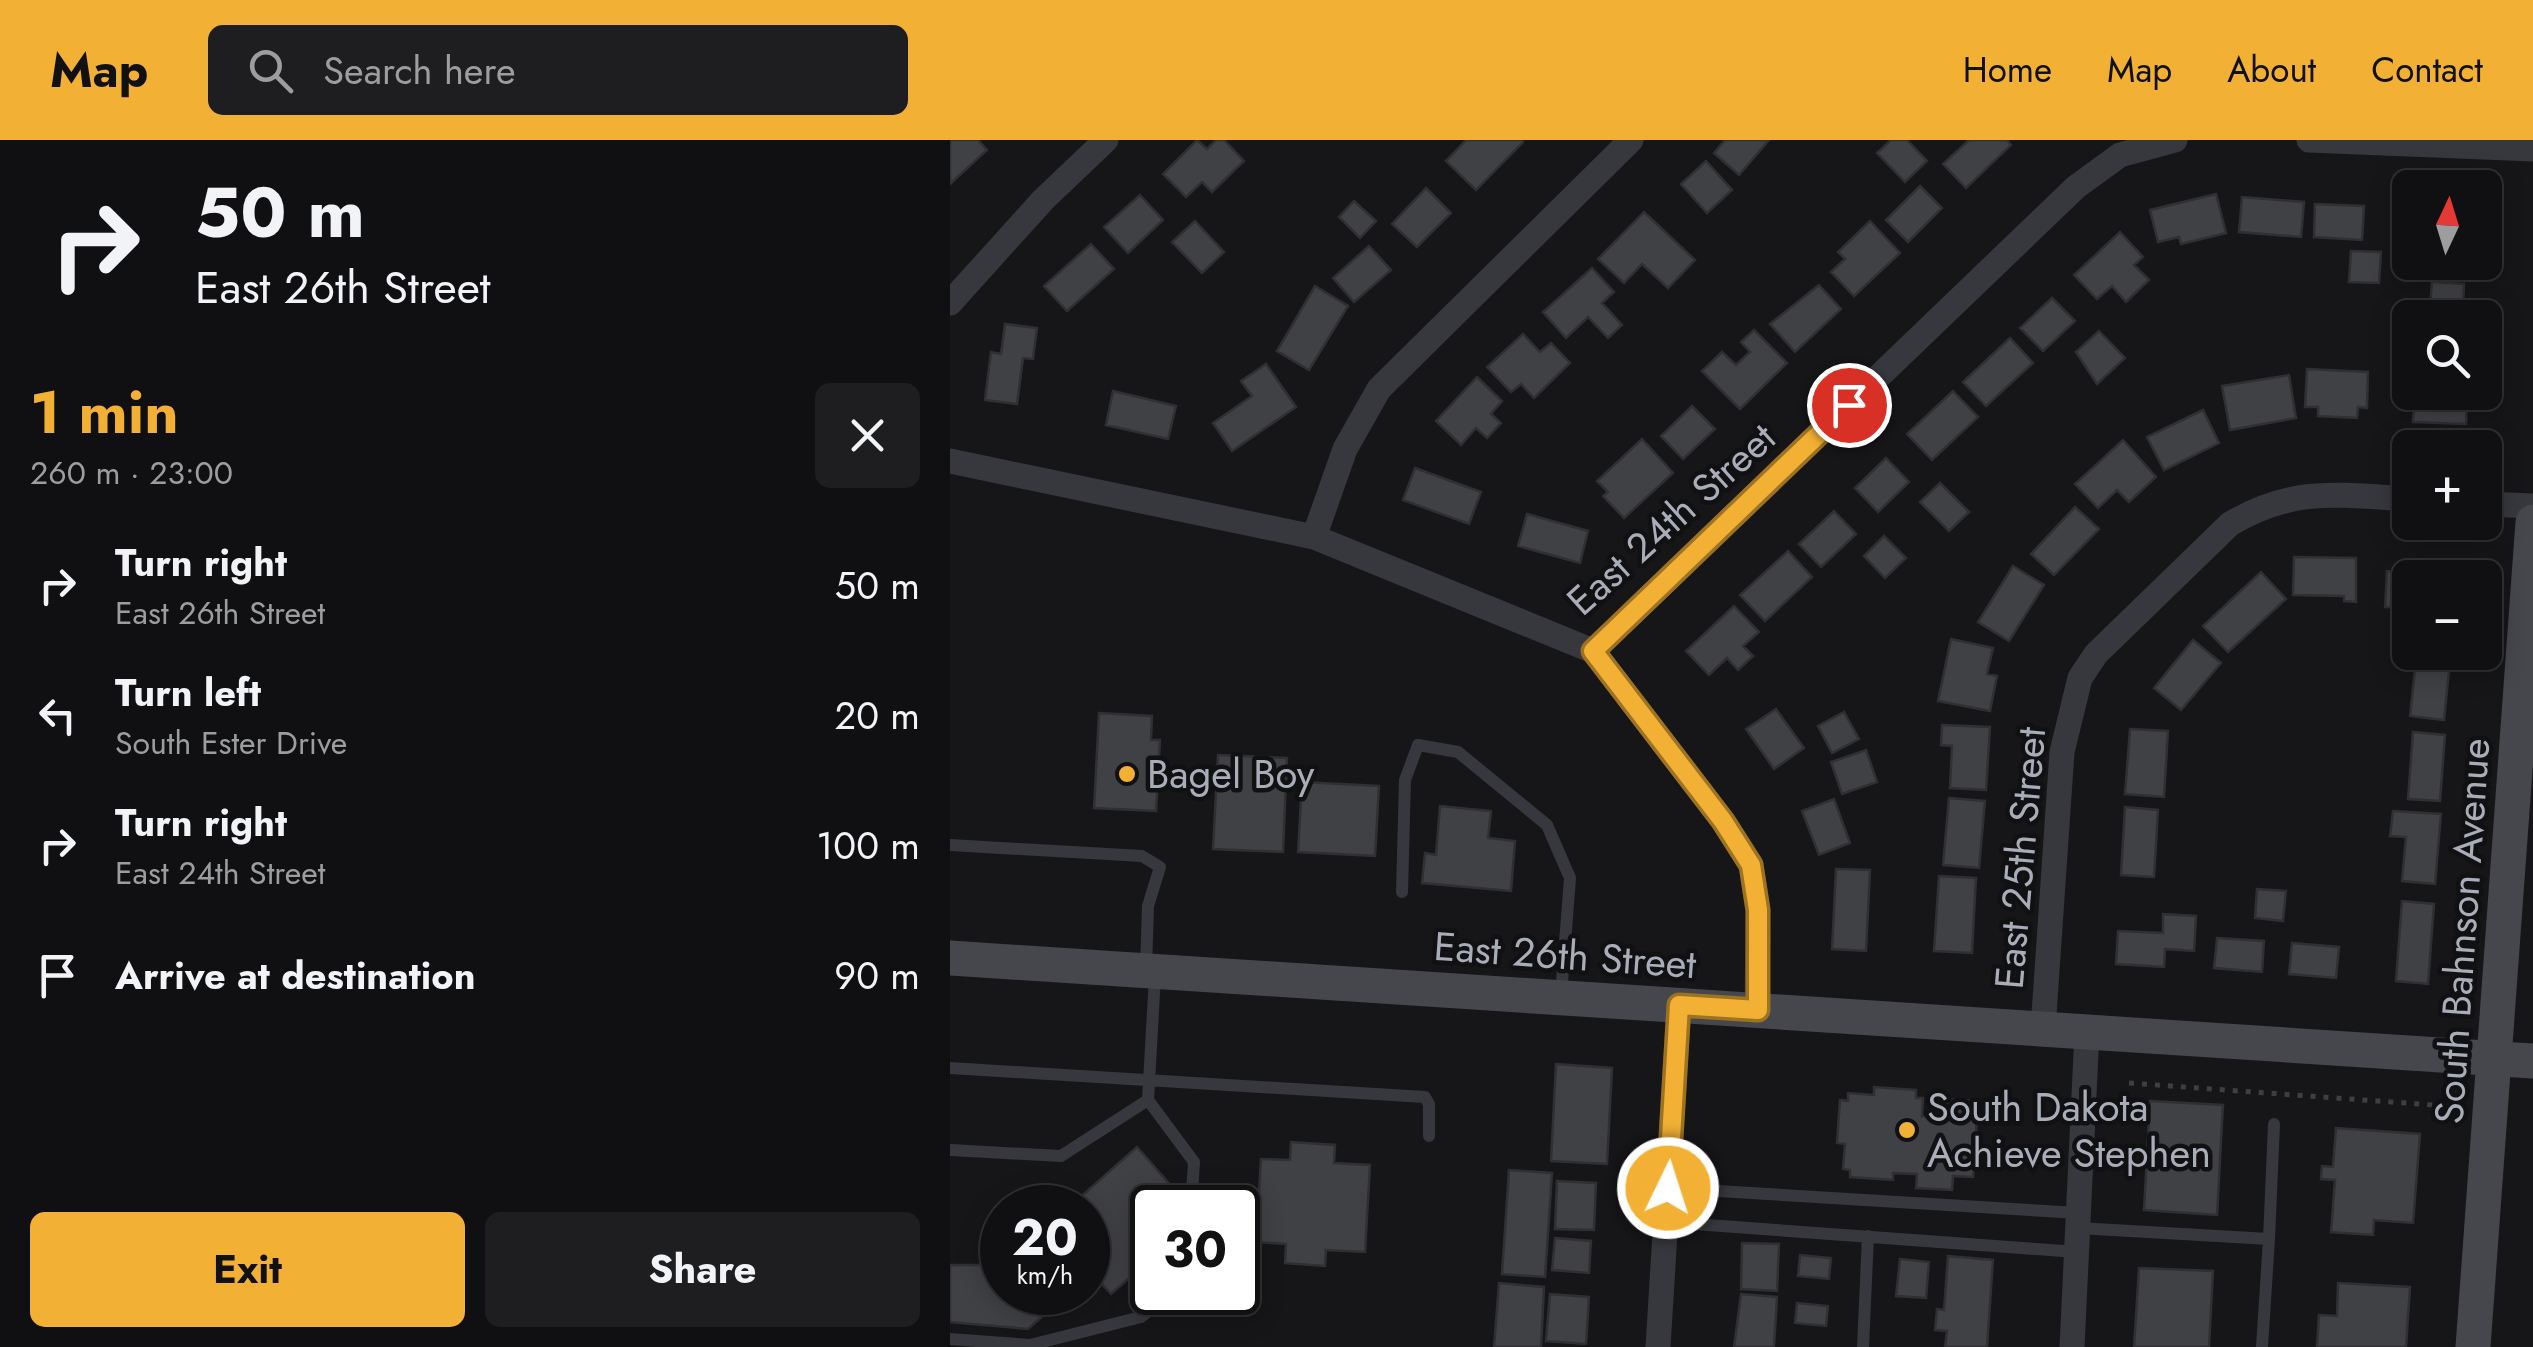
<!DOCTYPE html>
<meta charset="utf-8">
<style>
body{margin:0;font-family:Jost,sans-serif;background:#1e1e20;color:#f1f3f6;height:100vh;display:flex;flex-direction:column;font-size:38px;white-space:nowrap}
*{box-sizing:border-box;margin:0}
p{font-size:32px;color:#9c9d9f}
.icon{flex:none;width:55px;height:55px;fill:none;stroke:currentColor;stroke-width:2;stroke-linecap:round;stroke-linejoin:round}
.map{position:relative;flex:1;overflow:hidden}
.details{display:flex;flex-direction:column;background:#101012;width:950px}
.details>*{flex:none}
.banner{background:#101012;color:#f1f3f6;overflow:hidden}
.needle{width:65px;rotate:4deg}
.fabs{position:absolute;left:1442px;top:30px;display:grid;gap:20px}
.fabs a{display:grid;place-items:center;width:110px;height:110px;border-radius:15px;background:#101012;box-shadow:0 5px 25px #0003,0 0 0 2px #303032;font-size:50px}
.speed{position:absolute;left:30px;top:1045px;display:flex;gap:20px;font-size:50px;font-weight:700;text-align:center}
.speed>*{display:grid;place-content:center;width:130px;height:130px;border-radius:50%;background:#101012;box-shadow:0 5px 25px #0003,0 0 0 2px #303032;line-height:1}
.speed small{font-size:25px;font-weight:400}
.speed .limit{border:5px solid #111;border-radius:15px;background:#fff;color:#111}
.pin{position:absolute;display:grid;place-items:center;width:85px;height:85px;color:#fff;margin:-42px;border:5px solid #fff;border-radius:50%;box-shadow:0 2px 10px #0007}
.me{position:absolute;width:110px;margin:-55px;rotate:4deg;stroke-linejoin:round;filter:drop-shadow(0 0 8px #0008)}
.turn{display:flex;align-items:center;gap:35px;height:210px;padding:0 30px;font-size:45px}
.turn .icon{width:130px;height:130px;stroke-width:2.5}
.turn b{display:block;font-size:70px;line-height:85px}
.round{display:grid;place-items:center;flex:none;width:105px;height:105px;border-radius:15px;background:#1e1e20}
.head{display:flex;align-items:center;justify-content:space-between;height:170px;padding:0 30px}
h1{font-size:60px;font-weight:700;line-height:75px;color:#f2b134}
.cta{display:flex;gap:20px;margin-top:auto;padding:20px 30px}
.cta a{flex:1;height:115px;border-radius:15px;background:#f2b134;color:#111;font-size:40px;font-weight:700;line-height:115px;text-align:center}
.cta a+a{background:#1e1e20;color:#f1f3f6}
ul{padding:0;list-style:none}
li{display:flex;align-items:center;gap:30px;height:130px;padding:0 30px}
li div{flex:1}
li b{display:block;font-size:38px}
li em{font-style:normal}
header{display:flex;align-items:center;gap:60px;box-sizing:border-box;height:140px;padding:0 50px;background:#f2b134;color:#111}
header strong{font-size:48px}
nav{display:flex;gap:55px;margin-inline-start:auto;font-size:35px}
.search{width:700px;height:90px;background:#1e1e20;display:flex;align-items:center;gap:25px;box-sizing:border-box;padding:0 35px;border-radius:15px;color:#9c9d9f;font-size:38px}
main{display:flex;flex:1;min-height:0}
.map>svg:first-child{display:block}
</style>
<header>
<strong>Map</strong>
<div class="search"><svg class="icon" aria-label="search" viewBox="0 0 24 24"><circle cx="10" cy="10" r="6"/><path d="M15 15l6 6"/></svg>Search here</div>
<nav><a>Home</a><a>Map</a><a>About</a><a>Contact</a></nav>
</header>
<main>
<section class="details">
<div class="banner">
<div class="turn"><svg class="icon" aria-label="right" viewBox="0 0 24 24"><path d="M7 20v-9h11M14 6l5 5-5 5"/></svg><div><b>50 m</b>East 26th Street</div></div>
</div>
<div class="head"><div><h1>1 min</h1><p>260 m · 23:00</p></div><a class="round"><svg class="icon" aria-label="close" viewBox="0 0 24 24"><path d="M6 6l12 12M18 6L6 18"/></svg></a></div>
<ul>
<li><svg class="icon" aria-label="right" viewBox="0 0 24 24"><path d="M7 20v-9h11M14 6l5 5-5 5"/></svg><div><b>Turn right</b><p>East 26th Street</p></div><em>50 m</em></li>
<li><svg class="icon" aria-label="left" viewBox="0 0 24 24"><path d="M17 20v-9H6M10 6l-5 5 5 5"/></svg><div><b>Turn left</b><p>South Ester Drive</p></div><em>20 m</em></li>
<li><svg class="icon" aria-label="right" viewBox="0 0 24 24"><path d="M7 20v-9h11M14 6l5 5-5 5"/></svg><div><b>Turn right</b><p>East 24th Street</p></div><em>100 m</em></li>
<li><svg class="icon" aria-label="arrive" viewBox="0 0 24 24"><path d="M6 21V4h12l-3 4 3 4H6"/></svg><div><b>Arrive at destination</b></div><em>90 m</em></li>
</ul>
<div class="cta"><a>Exit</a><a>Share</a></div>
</section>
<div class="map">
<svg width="1583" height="1207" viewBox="0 0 1583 1207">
<rect width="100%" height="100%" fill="#161618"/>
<path fill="#404145" stroke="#303034" stroke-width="2.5" d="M0,0H28L37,10L0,44Z
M247,0L257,9L266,0H274L294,21L262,52L252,42L236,57L213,34Z
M516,0H571L573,2L526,50L496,21Z
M775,0H819L789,35L764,13Z
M941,0H957L977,21L955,42L927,13Z
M1019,0H1057L1061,5L1016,48L993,24Z
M756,21L782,50L757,73L731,44Z
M970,46L992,68L958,102L936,80Z
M476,48L501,73L467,107L442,84Z
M1266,54L1276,93L1231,104L1229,97L1208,102L1200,70Z
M190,55L213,80L178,113L154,87Z
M1292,57L1354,62L1351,97L1289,92Z
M404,61L426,81L410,98L389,77Z
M1365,64L1414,66L1412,100L1364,97Z
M1452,66L1460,67V102L1449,101Z
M694,72L745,120L718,148L692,124L674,143L648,119Z
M245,81L274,112L252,133L222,102Z
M920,81L950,113L904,156L881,132L895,119L888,112Z
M1170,92L1193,117L1184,125L1199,140L1176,162L1162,146L1147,159L1124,135Z
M141,104L164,129L117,171L94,146Z
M419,106L441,130L404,162L383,138Z
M1401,111L1431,112L1429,143L1399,142Z
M642,128L664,152L652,163L672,185L658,198L638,177L616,198L593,172Z
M1482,142L1514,144L1513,168L1523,169V178H1470L1471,165L1480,166Z
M869,145L891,169L845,212L820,184Z
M365,146L398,166L359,230L327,211Z
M1102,158L1125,181L1093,211L1070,188Z
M55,184L87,188L83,219L73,218L67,264L35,260L41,212L51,214Z
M804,190L837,223L790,269L752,231L772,212L786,225L800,212L791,202Z
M1149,191L1175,218L1147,244L1126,212Z
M573,194L590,212L601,203L620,223L584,258L571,244L561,252L537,227Z
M1060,198L1083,223L1036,266L1013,242Z
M316,224L346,267L282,311L263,283L302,256L291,241Z
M1357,229L1418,232L1417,268L1408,267L1407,278L1368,276V267H1355Z
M1339,235L1346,278L1280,290L1272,246Z
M527,237L552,261L541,274L551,283L537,298L526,288L511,305L486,281Z
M163,251L226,266L218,299L156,285Z
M1003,251L1028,277L982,320L957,294Z
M1465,252H1517L1516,284L1463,282Z
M742,266L765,289L733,319L711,296Z
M1253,270L1269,303L1214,330L1197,297Z
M692,299L723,333L674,378L653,356L658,352L647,341Z
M1173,300L1206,337L1179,362L1167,350L1148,368L1125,344Z
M936,318L959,342L928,372L905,348Z
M465,328L531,352L519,384L453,360Z
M990,343L1019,372L999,391L970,362Z
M1125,367L1149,389L1104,435L1081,414Z
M884,371L906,394L871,427L849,404Z
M577,374L638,391L630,423L568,406Z
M934,396L956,418L935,438L914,416Z
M838,411L862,437L815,481L790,455Z
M1344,417L1406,418V462L1394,461V456L1343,455Z
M1453,423L1481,424L1480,434L1506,438H1460V468L1435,467L1437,431L1453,432Z
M1063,426L1094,445L1059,501L1028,482Z
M1311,432L1336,459L1278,512L1253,486Z
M784,466L809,492L793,506L803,516L788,530L777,518L759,535L736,511Z
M1001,499L1043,508L1037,534L1047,536L1040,571L988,561Z
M1243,500L1271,523L1231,570L1204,548Z
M1467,512H1501L1494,580L1460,576Z
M826,569L854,608L824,629L796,589Z
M894,572L909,599L882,613L868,586Z
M149,573L202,576L201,600H210L206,671L144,668Z
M992,585L1040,587L1036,650L1000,648L1002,606L991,605Z
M1180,589L1218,591L1214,657L1175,654Z
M1463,592L1495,595L1490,661L1458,659Z
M916,610L927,642L892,654L881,622Z
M268,615L337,618L333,712L263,709Z
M352,642L429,646L425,716L348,712Z
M999,658L1035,661L1029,728L993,725Z
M884,659L900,703L869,715L852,671Z
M490,666L541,671L538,698L565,701L561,751L472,743L475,713L486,715Z
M1175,667L1208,670L1204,737L1171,735Z
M1443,671L1491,674L1485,744L1452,741L1456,697L1440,696Z
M886,729L920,730L916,811L882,809Z
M989,736L1026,738L1022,813L984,811Z
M1307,749L1336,751L1333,781L1305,778Z
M1452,761L1484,764L1478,844L1446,841Z
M1213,774L1246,776L1244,811L1215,809L1214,827L1166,824L1168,791L1213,793Z
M1267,798L1314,801L1312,832L1264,828Z
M1342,803L1389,807L1386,838L1339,834Z
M606,924L662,928L657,1024L601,1021Z
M924,947L966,950V958H973L972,976L992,977V959L1028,961L1023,1037L1003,1036L1002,1050L966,1048L967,1034L943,1033V1040L900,1037V1030L893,1029L895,1004L887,1003L890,960L898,961V953L924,955Z
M1200,961L1273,965L1267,1075L1194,1070Z
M1386,988L1470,994L1463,1083L1424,1080L1423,1095L1381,1092L1385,1040L1371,1039L1372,1026L1383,1027Z
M341,1002L385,1005L384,1023L420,1025L415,1112L376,1110L375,1126L335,1123L336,1104L306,1102L311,1019L340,1020Z
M187,1007L223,1048L208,1061L214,1068H202V1118L161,1154L142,1133L138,1137V1068H118Z
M559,1030L602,1033L595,1137L552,1134Z
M607,1041L646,1043L644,1090L605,1089Z
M605,1098L641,1101L639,1133L602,1130Z
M792,1103L829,1104L827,1151L791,1149Z
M850,1115L881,1118L879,1139L848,1136Z
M998,1116L1043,1120L1037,1207H995L997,1191L985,1190L987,1169L994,1170Z
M950,1119L979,1122L976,1158L946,1156Z
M0,1125H52V1152H120L78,1189L0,1182Z
M1189,1128L1263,1131L1259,1207H1184Z
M549,1143L594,1147L591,1207H544Z
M1388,1143L1460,1147L1456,1207H1367L1369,1175L1387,1176Z
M600,1154L639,1157L636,1204L596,1201Z
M791,1154L827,1157L824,1207H784Z
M847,1163L878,1166L876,1186L845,1183Z"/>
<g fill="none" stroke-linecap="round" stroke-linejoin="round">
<path stroke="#3d3f44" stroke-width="5" stroke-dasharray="5 8" stroke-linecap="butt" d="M1179,943L1510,967"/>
<path stroke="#37383d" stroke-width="12" d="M0,705L192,716L210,727L198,766L196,829
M452,752L455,640L468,605L508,612L597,685L620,738L611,855
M205,836L198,960L244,1022L241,1068
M0,928L475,957L479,964V996
M0,1010L111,1016L198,960
M718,1048L1129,1073
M716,1082L1127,1112
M1128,1088L1319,1099L1312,1207
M1319,1099L1324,984
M0,1199L80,1205L191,1177L222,1152
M913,1207L918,1096"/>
<path stroke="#37383d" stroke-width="25" d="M1359,0L1583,9
M0,163L93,60L156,0
M0,321L364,397L643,511L1126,47L1170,15L1225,0
M1535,364L1583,366
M364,397L395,309L429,249L681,0
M643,511L773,681L801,725L808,771L807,871
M1093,889L1112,612L1130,538L1146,514L1280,384C1343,346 1390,355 1460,359
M708,1207L729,865
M1122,1207L1137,892"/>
<path stroke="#45474d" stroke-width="35" d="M0,818L1583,921
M1523,1207L1583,382"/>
</g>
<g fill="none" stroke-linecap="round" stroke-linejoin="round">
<g stroke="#9d7322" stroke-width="25">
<path id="route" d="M718,1048L729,865L808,870V770L801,725L773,681L643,511L899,265"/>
</g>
<use href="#route" stroke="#f2b134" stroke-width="18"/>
</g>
<g fill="#f2b134" stroke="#111113" stroke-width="4">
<circle cx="177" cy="634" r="10"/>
<circle cx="957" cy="990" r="10"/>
</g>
<g text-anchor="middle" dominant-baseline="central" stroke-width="9" stroke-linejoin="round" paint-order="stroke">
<g font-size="40" fill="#a8adb8" stroke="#111113">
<text transform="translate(721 379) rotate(-42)">East 24th Street</text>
<text transform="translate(1070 718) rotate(-85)">East 25th Street</text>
<text transform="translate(1512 791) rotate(-86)">South Bahnson Avenue</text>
<text transform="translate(615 815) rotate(4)">East 26th Street</text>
</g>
<g font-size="40" fill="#a8adb8" stroke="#111113" text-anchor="start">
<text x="197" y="634">Bagel Boy</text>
<text x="977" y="967">South Dakota<tspan x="977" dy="46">Achieve Stephen</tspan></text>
</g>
</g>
</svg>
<div class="fabs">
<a><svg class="needle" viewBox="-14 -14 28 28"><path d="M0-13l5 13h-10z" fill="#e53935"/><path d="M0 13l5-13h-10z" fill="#9c9d9f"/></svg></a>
<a><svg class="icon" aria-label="search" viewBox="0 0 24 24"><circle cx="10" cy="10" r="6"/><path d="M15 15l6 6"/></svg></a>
<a>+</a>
<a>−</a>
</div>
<div class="speed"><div>20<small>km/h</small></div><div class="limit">30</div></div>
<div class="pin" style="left:899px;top:265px;background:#d93025"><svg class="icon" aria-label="arrive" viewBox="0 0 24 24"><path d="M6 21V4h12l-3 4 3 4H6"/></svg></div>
<svg class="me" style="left:718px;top:1048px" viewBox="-20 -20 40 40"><circle r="17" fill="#f2b134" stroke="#fff" stroke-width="3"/><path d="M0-11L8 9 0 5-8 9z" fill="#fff"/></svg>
</div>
</main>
